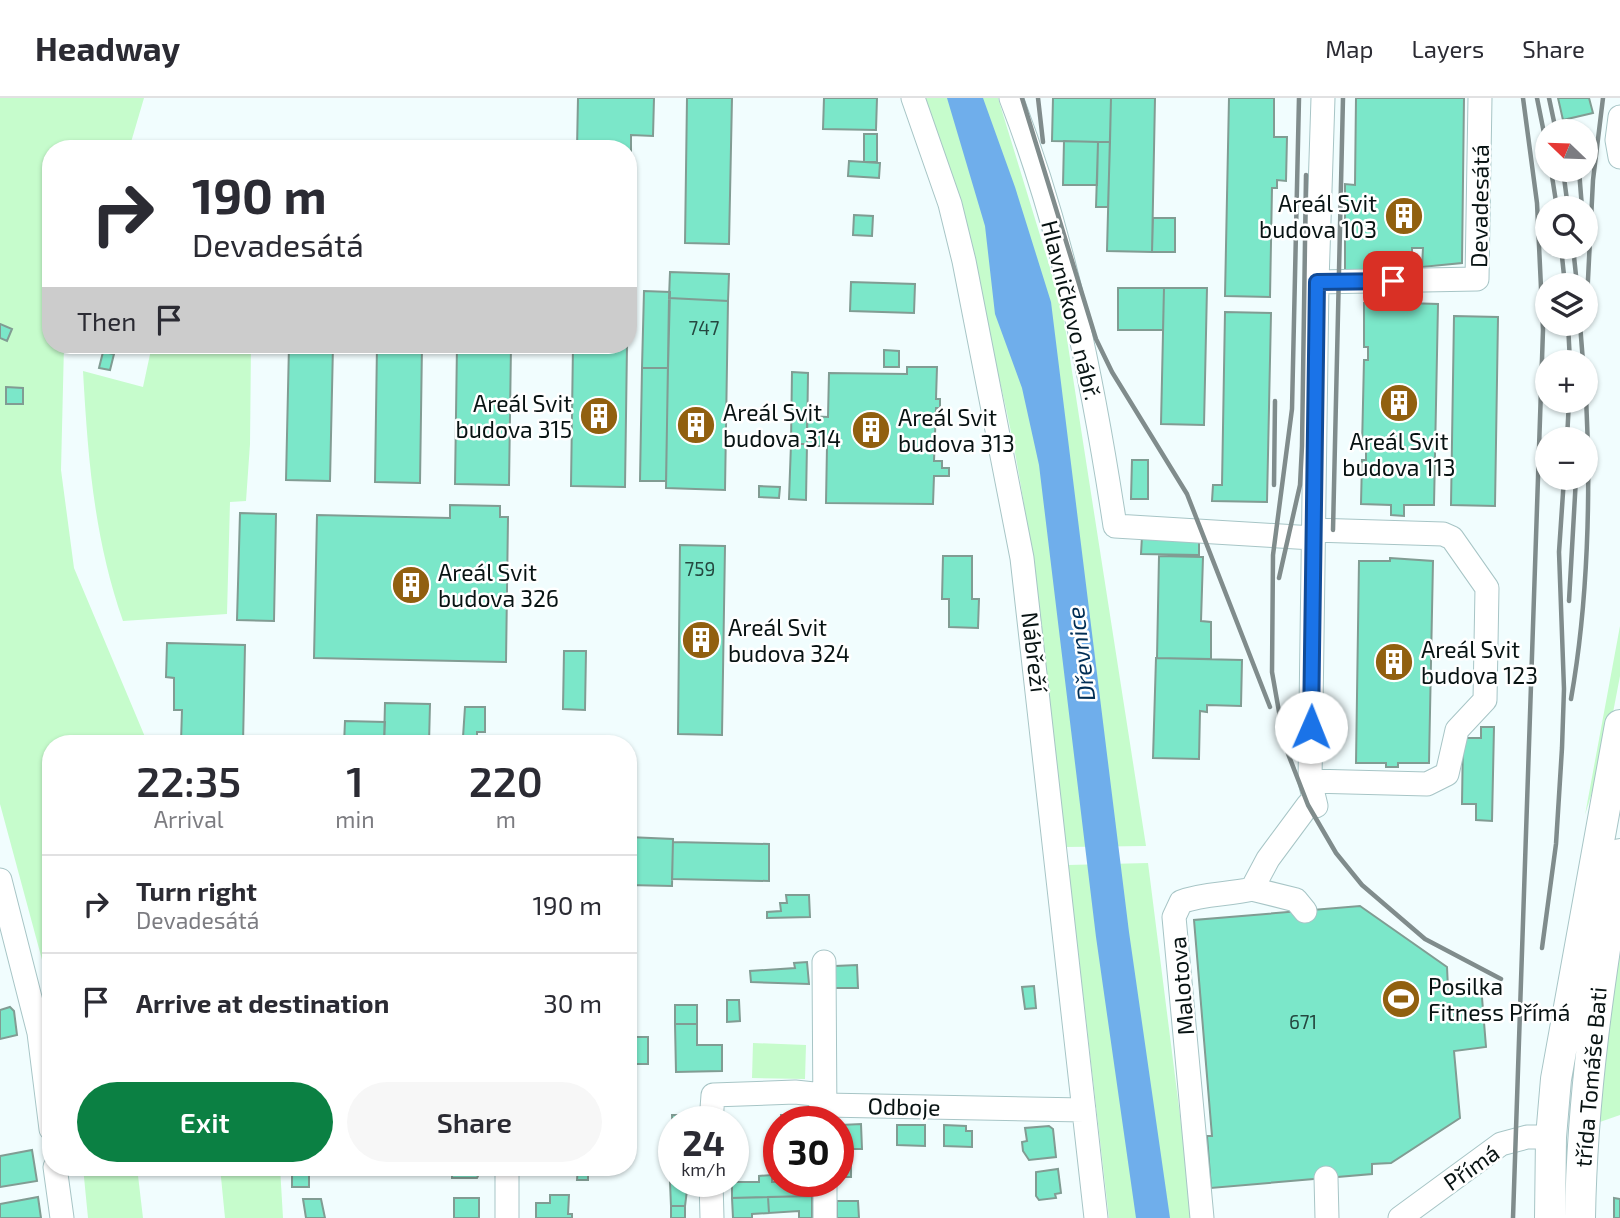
<!DOCTYPE html>
<meta charset="utf-8">
<style>
body{margin:0;font-family:"Exo 2",sans-serif;background:#f7f7f7;color:#2b2b33;height:100vh;display:flex;flex-direction:column;font-size:26px;white-space:nowrap}
*{box-sizing:border-box;margin:0}
p{font-size:23px;color:#7c7c81}
.icon{flex:none;width:38px;height:38px;fill:none;stroke:currentColor;stroke-width:2;stroke-linecap:round;stroke-linejoin:round}
.map{position:relative;flex:1;overflow:hidden}
.side{position:absolute;left:42px;top:637px;width:595px;height:441px;display:flex;flex-direction:column;background:#fff;border-radius:28px;box-shadow:0 2px 5px #0004}
.side>*{flex:none}
.top-card{position:absolute;left:42px;top:42px;width:595px;height:214px;border-radius:28px;box-shadow:0 2px 5px #0004;background:#fff;color:#2b2b33;overflow:hidden}
.needle{width:46px;rotate:293deg}
.tools{position:absolute;left:1535px;top:21px;display:grid;gap:14px}
.tools a{display:grid;place-items:center;width:63px;height:63px;border-radius:50%;background:#fff;box-shadow:0 2px 5px #0004;font-size:35px}
.speed{position:absolute;left:658px;top:1008px;display:flex;gap:14px;font-size:35px;font-weight:700;text-align:center}
.speed>*{display:grid;place-content:center;width:91px;height:91px;border-radius:50%;background:#fff;box-shadow:0 2px 5px #0004;line-height:1}
.speed small{font-size:18px;font-weight:400}
.speed .limit{border:10px solid #d22;background:#fff;color:#111}
.pin{position:absolute;display:grid;place-items:center;width:60px;height:60px;color:#fff;margin:-30px;border-radius:14px;box-shadow:0 4px 10px #0006}
.me{position:absolute;width:77px;margin:-38px;rotate:1deg;stroke-linejoin:round;filter:drop-shadow(0 0 5px #0008)}
.turn{display:flex;align-items:center;gap:24px;height:147px;padding:0 35px;font-size:32px}
.turn .icon{width:91px;height:91px;stroke-width:2.5}
.turn b{display:block;font-size:49px;line-height:60px}
.then{display:flex;align-items:center;height:66px;padding:0 35px;background:#0003;gap:14px;font-size:26px}
.eta{display:flex;justify-content:space-evenly;align-items:center;height:119px;text-align:center}
.eta b{font-size:42px;font-weight:600;line-height:49px}
.primary-button{display:flex;gap:14px;margin-top:auto;padding:14px 35px}
.primary-button a{flex:1;height:80px;border-radius:42px;background:#0b8043;color:#fff;font-size:28px;font-weight:600;line-height:80px;text-align:center}
.primary-button a+a{background:#f7f7f7;color:#2b2b33}
ul{padding:0;list-style:none}
li{display:flex;align-items:center;gap:21px;height:98px;padding:0 35px;border-top:2px solid #e1e1e2}
li div{flex:1}
li b{display:block;font-size:26px}
li em{font-style:normal}
header{display:flex;align-items:center;gap:42px;box-sizing:border-box;height:98px;padding:0 35px;background:#fff;border-bottom:2px solid #e1e1e2}
header strong{font-size:33px}
nav{display:flex;gap:38px;margin-inline-start:auto;font-size:24px}
.map>svg:first-child{display:block}
</style>
<header>
<strong>Headway</strong>
<nav><a>Map</a><a>Layers</a><a>Share</a></nav>
</header>
<div class="map">
<svg width="1620" height="1120" viewBox="0 0 1620 1120">
<rect width="100%" height="100%" fill="#f1fdfe"/>
<path fill="#c6fccc" d="M0,0H144L129,51H51V247H64L61,372L74,470L148,646H51V895L0,706Z
M922,0H998L1062,209L1146,748L1066,749C1049,611 1038,470 1011,334C988,221 953,111 922,0Z
M152,247H251L250,346L246,403L230,404L227,516L123,523C94,440 88,361 83,273L143,289Z
M1620,528V578L1607,646L1585,717Z
M1148,765L1193,1120H1109L1068,767Z
M1620,810V1017L1597,1025Z
M753,945L806,947L805,981L752,980Z
M83,1069H137L143,1120H88Z
M220,1069H280L283,1120H225Z"/>
<path fill="#6faeeb" d="M947,0H983L1015,89L1051,204L1129,834L1170,1120H1136L1096,839L1039,367L1022,290L995,216L985,128Z"/>
<path fill="#7be7c9" stroke="#819c93" stroke-width="2" d="M578,0H654L653,38L631,37V73H628V51H577Z
M687,0H732L729,146L685,145Z
M824,0H877L876,32L823,31Z
M1053,0H1111L1110,44L1052,43Z
M1111,0H1155L1152,154L1107,153Z
M1229,0H1274V39H1287L1286,83L1277,82V90H1272L1270,199L1225,198Z
M1356,0H1464L1462,165L1422,169L1423,150H1412V177L1345,176V86L1355,87Z
M1558,0H1589L1593,15L1563,22Z
M864,36H877V64H864Z
M1064,43L1098,44L1097,87H1063Z
M1098,44H1110L1108,109H1096Z
M849,63L880,65L879,80L848,78Z
M628,73H631L630,144H628Z
M854,117L873,118L872,138L853,137Z
M1153,120H1175V154H1152Z
M670,174L729,176L728,203L669,200Z
M851,184L915,186L914,215L850,213Z
M1118,190H1164L1163,232H1118Z
M1164,190H1207L1204,327L1161,326Z
M644,193L670,194L668,270H642Z
M1395,194L1408,195L1407,205L1438,206L1434,407H1404V418L1391,417V407L1361,406L1362,362H1366V349H1362L1364,262H1368V249H1364V205H1395Z
M669,200L728,203L725,392L666,390Z
M1225,214L1271,215L1267,404L1212,403L1213,387H1222Z
M1454,218L1498,219L1495,408L1451,407Z
M0,226L12,231L7,243L0,240Z
M289,247H333L330,383L286,382Z
M377,247H422L420,385L375,384Z
M457,247H511L509,387L455,386Z
M573,247H627L625,389L571,388Z
M884,252L899,253V269H884Z
M103,254L114,256L110,272L99,270Z
M907,269H937L936,301H940V310H936L934,363H942V370H949V378H934L933,406L826,405L827,348H807V318L828,319L829,275L907,276Z
M642,270H668L666,383H640Z
M792,274L808,275L807,346H791Z
M6,289L23,290V306H6Z
M791,346H807L806,402L789,401Z
M1132,362H1148V401H1131Z
M759,388L780,389L779,400L759,399Z
M450,407L500,408V419H508L506,564L314,560L317,417L450,420Z
M240,415L276,416L274,523L237,522Z
M1142,438L1199,439V457L1141,456Z
M680,447L725,448L722,637L678,636Z
M943,458H972V501H979L978,530L949,529V501H942Z
M1159,458L1203,459L1201,523L1211,524V561L1157,560Z
M1390,460L1433,463L1429,665H1398V669H1386V665H1356L1359,463H1390Z
M167,545L245,547L243,646L181,644L182,612H174V580L166,579Z
M564,553H586L585,612L563,611Z
M1156,560L1242,562L1241,608L1207,607V614L1200,613L1199,661L1153,660Z
M385,605L430,606L429,646H384Z
M465,609H485V634H477V640L463,639Z
M345,623L385,624L384,646H344Z
M1481,629H1494L1492,723L1476,722V706H1462L1463,640H1481Z
M628,739L673,741L672,788L628,787Z
M673,744L769,746V783L672,781Z
M786,797H809L810,819L767,820V814L781,813L780,805H787Z
M1360,808L1447,869L1448,890L1481,887L1486,949L1454,953L1460,1020L1391,1065L1372,1066V1076L1211,1090L1207,1038H1212L1194,822Z
M807,864L809,886L751,884L750,873L795,870L794,865Z
M857,867L858,890H835V868Z
M1034,888L1036,910L1025,911L1022,889Z
M727,902H739L740,923L727,924Z
M675,907H697V926H675Z
M10,909L14,913L17,937L0,941V912Z
M675,926H697V947H722V973L676,974Z
M628,939H648V966H628Z
M672,1017H687V1024H674V1067Z
M781,1017H803V1024H781Z
M861,1026L862,1051H841V1027Z
M897,1027H925V1048L897,1047Z
M944,1027L966,1028V1033H972V1049L944,1048Z
M1049,1028L1053,1031L1056,1059L1029,1062L1023,1053L1022,1044L1027,1043L1025,1030Z
M32,1052L37,1083L0,1089V1058Z
M838,1067H851V1079H838Z
M452,1069H479V1076L477,1080H452Z
M578,1069H588V1082H577Z
M1058,1071L1061,1095L1055,1096L1056,1100L1039,1102L1036,1098V1074Z
M292,1075L309,1076V1089H292Z
M772,1077V1084L810,1083L811,1098L732,1100V1084H759V1078Z
M670,1084H688L685,1108H671Z
M550,1097H569L568,1116H572V1120H536V1105H550Z
M812,1098V1120H799V1113L769,1115L768,1099Z
M38,1099L41,1120H0V1106Z
M768,1099L769,1115L752,1116V1120H733L732,1100Z
M454,1100H479V1120H454Z
M1614,1100L1620,1101V1120H1614Z
M303,1101H321L325,1120H306Z
M837,1103H858L859,1120H837Z
M671,1108H685V1120H671Z"/>
<g fill="none" stroke-linecap="round" stroke-linejoin="round">
<g stroke="#a7c5c6" stroke-width="25">
<path id="minor" d="M913,0L950,106L964,163L1022,460L1096,1120
M1011,0C1064,137 1093,283 1115,428L1313,440
M1620,19L1617,42L1620,59
M1317,184L1477,181L1480,0
M1310,683L1427,686L1447,676L1457,632L1485,602L1487,490L1452,440L1443,436L1313,432
M0,782L39,935L51,1031
M1252,791L1296,802L1305,813
M824,864L825,1024
M711,1024L713,997L795,994L814,996L825,1007L1084,1012
M55,1069L62,1120
M1326,1080L1327,1120
M711,1083L712,1120
M507,1120V1069
M825,1120V1083
M1202,1120L1174,819L1181,804C1204,795 1228,797 1252,791L1268,761L1308,707L1316,708L1310,683L1317,184L1323,0
M1400,1120L1501,1046L1527,1039H1551"/>
</g>
<g stroke="#a7c5c6" stroke-width="32">
<path id="major" d="M1550,1120L1551,1039L1556,981L1620,627
M1580,1120C1582,997 1600,877 1620,756"/>
</g>
<use href="#minor" stroke="#fff" stroke-width="23"/>
<use href="#major" stroke="#fff" stroke-width="30"/>
<path stroke="#808c8c" stroke-width="4.5" d="M1022,0L1096,241L1112,274L1187,396L1270,609
M1038,0L1043,44
M1299,0L1292,311L1273,457L1272,574L1285,648L1308,707L1336,755L1362,787L1425,841L1501,881
M1537,0L1547,50
M1549,0L1556,33
M1551,72L1557,110
M1563,72L1568,110
M1579,72L1582,110
M1561,149L1565,187
M1573,149L1577,187
M1586,221L1593,82L1603,0
M1568,226L1570,264
M1580,226L1583,264
M1567,341L1569,303
M1274,387L1275,303
M1333,432L1343,0
M1279,480L1300,387L1302,348L1306,77
M1569,503L1576,380
M1571,601C1588,505 1591,395 1586,298
M1542,850L1556,746L1562,650L1564,591L1559,454L1564,380
M1513,1120L1543,232L1537,105L1523,0"/>
</g>
<g fill="none" stroke-linecap="round" stroke-linejoin="round">
<g stroke="#114b97" stroke-width="18">
<path id="route" d="M1311,629L1317,184L1393,183"/>
</g>
<use href="#route" stroke="#1a73e8" stroke-width="12"/>
</g>
<defs>
<g id="building-disc" transform="scale(2.0125)"><circle r="9.5" fill="#91600f" stroke="#fff"/><path d="M-4-6H4V6H1V3H-1V6H-4ZM-2.5-4.3h1.7v1.8h-1.7ZM.8-4.3h1.7v1.8H.8ZM-2.5-1h1.7V.8h-1.7ZM.8-1h1.7V.8H.8Z" fill="#fff"/></g>
<g id="stadium-disc" transform="scale(2.0125)"><circle r="9.5" fill="#91600f" stroke="#fff"/><path d="M0-5a6.5 5 0 1 0 0 10a6.5 5 0 1 0 0-10ZM-3.5-1.8h7v3.6h-7Z" fill="#fff"/></g>
</defs>
<g fill-rule="evenodd">
<use href="#building-disc" x="1404" y="118"/>
<use href="#building-disc" x="1399" y="305"/>
<use href="#building-disc" x="599" y="318"/>
<use href="#building-disc" x="696" y="327"/>
<use href="#building-disc" x="871" y="332"/>
<use href="#building-disc" x="411" y="487"/>
<use href="#building-disc" x="701" y="542"/>
<use href="#building-disc" x="1394" y="564"/>
<use href="#stadium-disc" x="1401" y="901"/>
</g>
<g text-anchor="middle" dominant-baseline="central" stroke-width="5" stroke-linejoin="round" paint-order="stroke">
<g font-size="19" fill="#254840">
<text x="704" y="229">747</text>
<text x="700" y="470">759</text>
<text x="1303" y="923">671</text>
</g>
<g font-size="23" fill="#081313" stroke="#fff" text-anchor="start">
<text x="1377" y="105" text-anchor="end">Areál Svit<tspan x="1377" dy="26">budova 103</tspan></text>
<text x="572" y="305" text-anchor="end">Areál Svit<tspan x="572" dy="26">budova 315</tspan></text>
<text x="723" y="314">Areál Svit<tspan x="723" dy="26">budova 314</tspan></text>
<text x="898" y="319">Areál Svit<tspan x="898" dy="26">budova 313</tspan></text>
<text x="1399" y="343" text-anchor="middle">Areál Svit<tspan x="1399" dy="26">budova 113</tspan></text>
<text x="438" y="474">Areál Svit<tspan x="438" dy="26">budova 326</tspan></text>
<text x="728" y="529">Areál Svit<tspan x="728" dy="26">budova 324</tspan></text>
<text x="1421" y="551">Areál Svit<tspan x="1421" dy="26">budova 123</tspan></text>
<text x="1428" y="888">Posilka<tspan x="1428" dy="26">Fitness Přímá</tspan></text>
</g>
<g font-size="23" fill="#081313" stroke="#fff">
<text transform="translate(1479 108) rotate(-89)">Devadesátá</text>
<text transform="translate(1072 212) rotate(76)">Hlavničkovo nábř.</text>
<text transform="translate(1035 554) rotate(83)">Nábřeží</text>
<text transform="translate(1181 888) rotate(-95)">Malotova</text>
<text transform="translate(1590 979) rotate(-85)">třída Tomáše Bati</text>
<text transform="translate(904 1008) rotate(1)">Odboje</text>
<text transform="translate(1471 1069) rotate(-35)">Přímá</text>
</g>
<g font-size="24" font-style="italic" fill="#002e55" stroke="#fff">
<text transform="translate(1080 556) rotate(-97)">Dřevnice</text>
</g>
</g>
</svg>
<div class="tools">
<a><svg class="needle" viewBox="-14 -14 28 28"><path d="M0-13l5 13h-10z" fill="#e53935"/><path d="M0 13l5-13h-10z" fill="#7c7c81"/></svg></a>
<a><svg class="icon" aria-label="search" viewBox="0 0 24 24"><circle cx="10" cy="10" r="6"/><path d="M15 15l6 6"/></svg></a>
<a><svg class="icon" aria-label="layers" viewBox="0 0 24 24"><path d="M12 4l9 5-9 5-9-5zM3 14l9 5 9-5"/></svg></a>
<a>+</a>
<a>−</a>
</div>
<div class="speed"><div>24<small>km/h</small></div><div class="limit">30</div></div>
<div class="pin" style="left:1393px;top:183px;background:#d93025"><svg class="icon" aria-label="arrive" viewBox="0 0 24 24"><path d="M6 21V4h12l-3 4 3 4H6"/></svg></div>
<svg class="me" style="left:1311px;top:629px" viewBox="-20 -20 40 40"><circle r="19" fill="#fff"/><path d="M0-13L10 11 0 6-10 11z" fill="#1a73e8"/></svg>
<div class="top-card">
<div class="turn"><svg class="icon" aria-label="right" viewBox="0 0 24 24"><path d="M7 20v-9h11M14 6l5 5-5 5"/></svg><div><b>190 m</b>Devadesátá</div></div>
<div class="then">Then<svg class="icon" aria-label="arrive" viewBox="0 0 24 24"><path d="M6 21V4h12l-3 4 3 4H6"/></svg></div>
</div>
<section class="side">
<div class="eta">
<div><b>22:35</b><p>Arrival</p></div>
<div><b>1</b><p>min</p></div>
<div><b>220</b><p>m</p></div>
</div>
<ul>
<li><svg class="icon" aria-label="right" viewBox="0 0 24 24"><path d="M7 20v-9h11M14 6l5 5-5 5"/></svg><div><b>Turn right</b><p>Devadesátá</p></div><em>190 m</em></li>
<li><svg class="icon" aria-label="arrive" viewBox="0 0 24 24"><path d="M6 21V4h12l-3 4 3 4H6"/></svg><div><b>Arrive at destination</b></div><em>30 m</em></li>
</ul>
<div class="primary-button"><a>Exit</a><a>Share</a></div>
</section>
</div>
